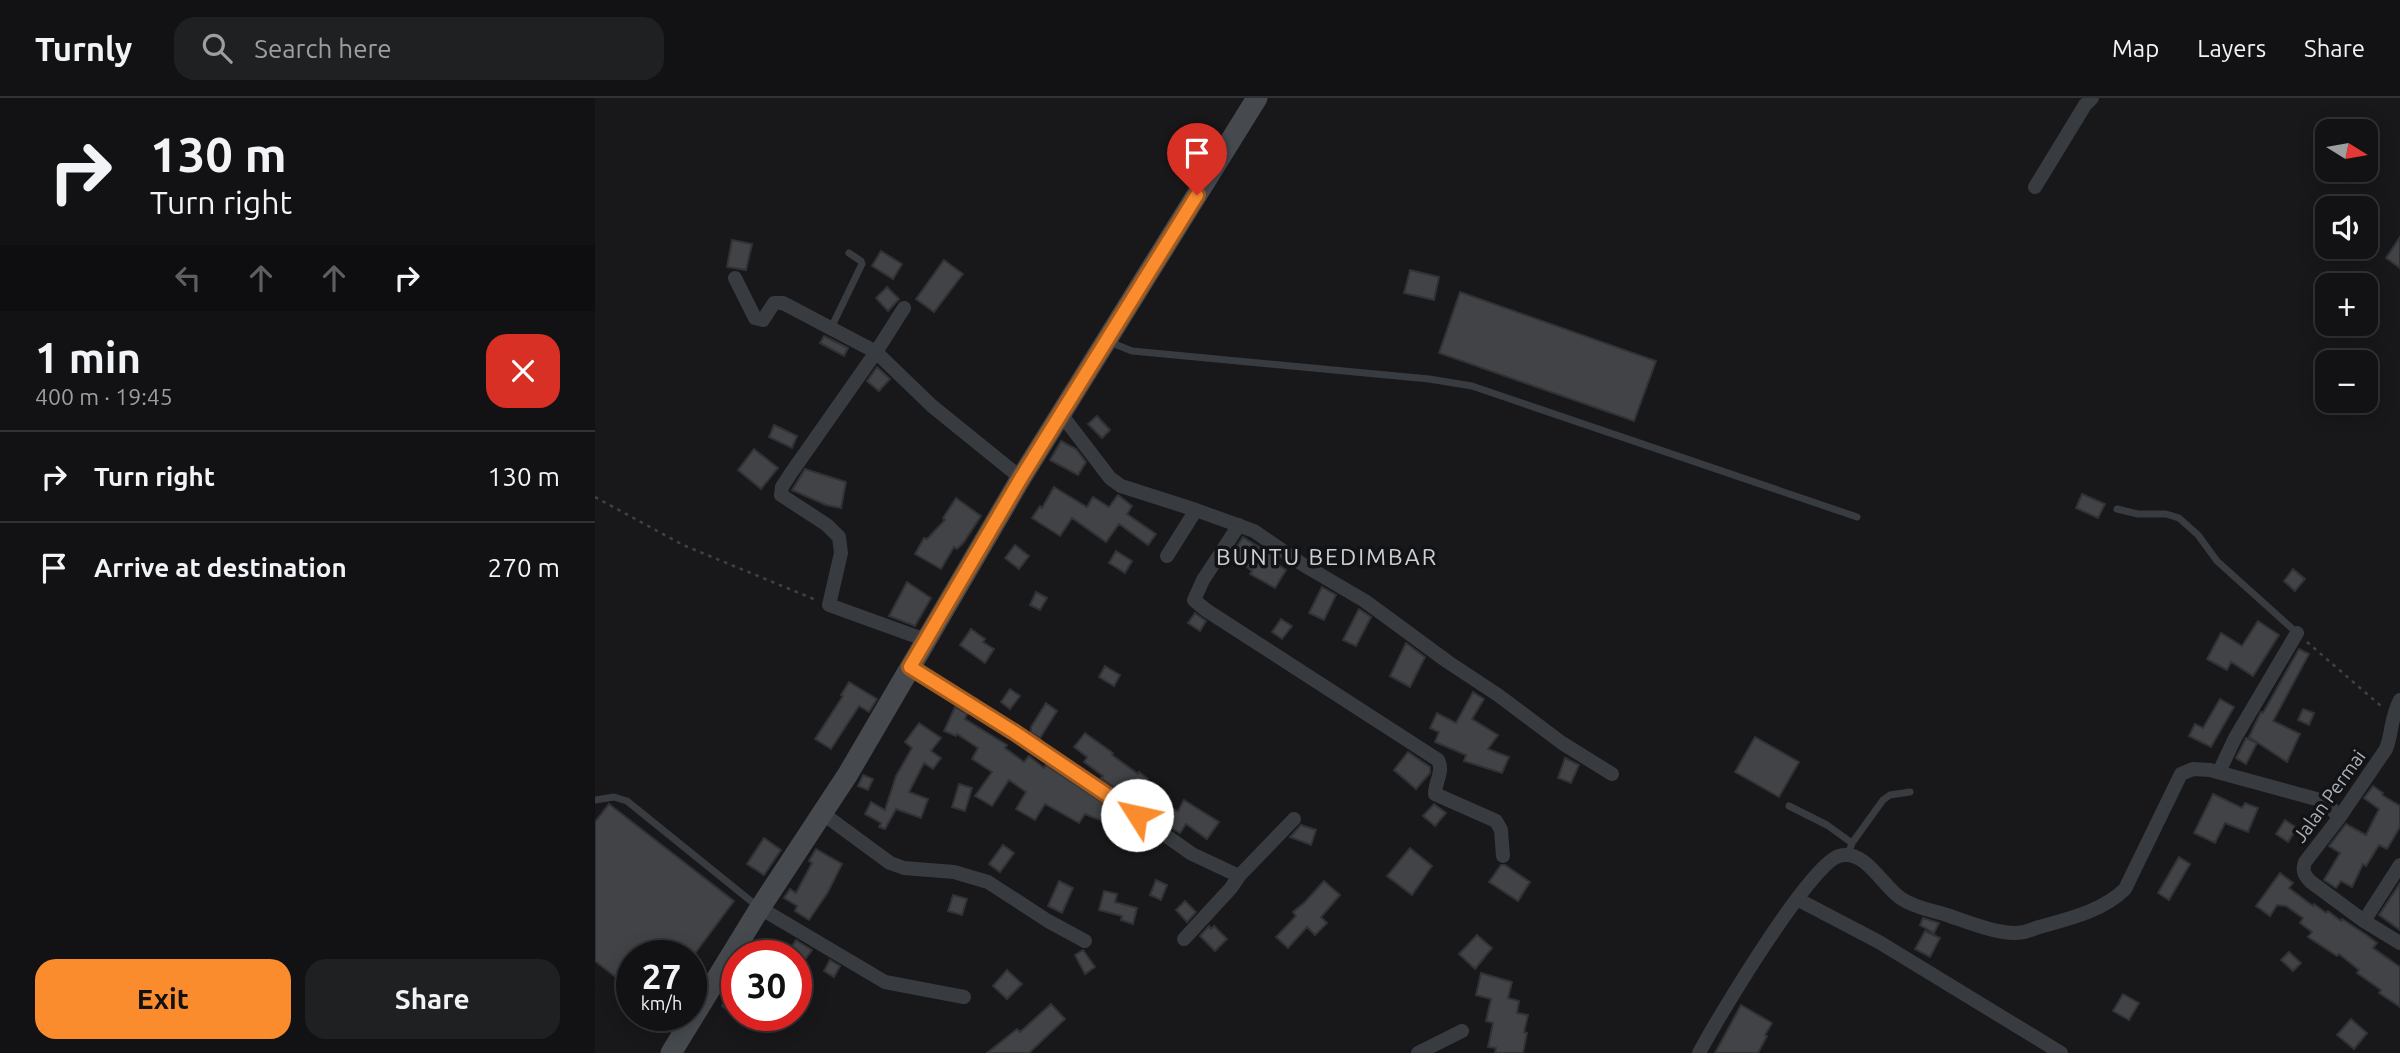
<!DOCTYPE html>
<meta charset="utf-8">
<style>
body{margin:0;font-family:Ubuntu,sans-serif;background:#1f2022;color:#f1f3f6;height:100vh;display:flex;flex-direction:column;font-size:26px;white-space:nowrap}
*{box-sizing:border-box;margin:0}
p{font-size:23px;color:#9c9ea0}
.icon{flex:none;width:38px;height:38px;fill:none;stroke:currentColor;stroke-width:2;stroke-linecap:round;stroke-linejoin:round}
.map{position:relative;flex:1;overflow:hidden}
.details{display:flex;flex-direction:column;background:#121214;width:595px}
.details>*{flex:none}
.guide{background:#121214;color:#f1f3f6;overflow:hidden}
.needle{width:46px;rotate:101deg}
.controls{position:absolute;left:1720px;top:21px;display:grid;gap:14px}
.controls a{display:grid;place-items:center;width:63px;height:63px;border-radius:14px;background:#121214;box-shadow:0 4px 18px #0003,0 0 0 2px #313234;font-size:35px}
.speed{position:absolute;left:21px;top:842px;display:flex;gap:14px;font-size:35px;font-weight:700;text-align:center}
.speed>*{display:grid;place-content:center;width:91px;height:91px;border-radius:50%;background:#121214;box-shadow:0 4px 18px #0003,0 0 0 2px #313234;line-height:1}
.speed small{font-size:18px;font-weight:400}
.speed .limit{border:10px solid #d22;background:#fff;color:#111}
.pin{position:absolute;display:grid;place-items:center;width:60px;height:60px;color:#fff;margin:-72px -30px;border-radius:50% 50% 50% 0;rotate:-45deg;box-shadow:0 0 7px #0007}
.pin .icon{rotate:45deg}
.me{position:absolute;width:77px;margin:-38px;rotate:305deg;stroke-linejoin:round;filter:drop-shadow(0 0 5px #0008)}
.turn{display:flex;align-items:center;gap:24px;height:147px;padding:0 35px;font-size:32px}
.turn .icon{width:91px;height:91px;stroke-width:2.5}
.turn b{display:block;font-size:49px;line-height:60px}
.lanes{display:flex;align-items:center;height:66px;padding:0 35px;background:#0003;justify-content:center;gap:35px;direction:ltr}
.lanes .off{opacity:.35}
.round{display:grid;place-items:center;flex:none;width:74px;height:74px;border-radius:21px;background:#1f2022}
.overview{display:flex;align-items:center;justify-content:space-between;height:119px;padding:0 35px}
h1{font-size:42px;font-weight:600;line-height:52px}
.action{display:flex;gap:14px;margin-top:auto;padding:14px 35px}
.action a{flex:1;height:80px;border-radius:21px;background:#fb8c2e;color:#111;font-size:28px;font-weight:600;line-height:80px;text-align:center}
.action a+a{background:#1f2022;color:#f1f3f6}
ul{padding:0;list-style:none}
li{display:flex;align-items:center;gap:21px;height:91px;padding:0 35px;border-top:2px solid #313234}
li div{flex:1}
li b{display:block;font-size:26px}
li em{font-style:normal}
header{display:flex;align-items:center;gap:42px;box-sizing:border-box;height:98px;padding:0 35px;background:#121214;border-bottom:2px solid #313234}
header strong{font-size:33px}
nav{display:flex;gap:38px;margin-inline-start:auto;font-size:24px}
.search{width:490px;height:63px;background:#1f2022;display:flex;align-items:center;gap:18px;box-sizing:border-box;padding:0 24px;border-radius:21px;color:#9c9ea0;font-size:26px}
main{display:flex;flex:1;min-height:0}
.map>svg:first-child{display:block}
</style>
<header>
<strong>Turnly</strong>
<div class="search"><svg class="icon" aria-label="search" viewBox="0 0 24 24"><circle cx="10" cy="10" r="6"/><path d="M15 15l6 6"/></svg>Search here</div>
<nav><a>Map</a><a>Layers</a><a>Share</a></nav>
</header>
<main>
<section class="details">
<div class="guide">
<div class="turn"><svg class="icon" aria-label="right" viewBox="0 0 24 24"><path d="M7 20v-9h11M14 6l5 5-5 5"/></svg><div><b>130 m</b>Turn right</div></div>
<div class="lanes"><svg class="icon off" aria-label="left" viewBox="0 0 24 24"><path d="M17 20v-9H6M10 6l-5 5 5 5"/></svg><svg class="icon off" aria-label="ahead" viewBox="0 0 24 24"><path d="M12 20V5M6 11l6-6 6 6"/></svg><svg class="icon off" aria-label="ahead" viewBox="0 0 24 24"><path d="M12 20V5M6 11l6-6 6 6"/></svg><svg class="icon" aria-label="right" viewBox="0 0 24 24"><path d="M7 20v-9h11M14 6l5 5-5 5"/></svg></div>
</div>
<div class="overview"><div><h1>1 min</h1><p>400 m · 19:45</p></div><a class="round" style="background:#d93025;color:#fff"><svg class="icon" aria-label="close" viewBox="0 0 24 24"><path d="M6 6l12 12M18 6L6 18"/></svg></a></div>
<ul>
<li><svg class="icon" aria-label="right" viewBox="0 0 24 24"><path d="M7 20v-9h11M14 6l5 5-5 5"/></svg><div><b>Turn right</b></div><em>130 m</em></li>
<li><svg class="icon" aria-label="arrive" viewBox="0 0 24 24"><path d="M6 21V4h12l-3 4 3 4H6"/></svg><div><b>Arrive at destination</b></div><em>270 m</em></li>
</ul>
<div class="action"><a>Exit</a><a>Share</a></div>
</section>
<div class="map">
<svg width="1805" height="955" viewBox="0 0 1805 955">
<rect width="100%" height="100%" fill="#18181a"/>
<path fill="#424347" stroke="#313236" stroke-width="2" d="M1805,139V170L1791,160Z
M137,142L157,146L151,172L132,169Z
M286,153L307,166L298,181L277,168Z
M349,162L368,176L339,214L321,201Z
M815,172L844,179L839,202L809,195Z
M292,189L304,201L293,213L281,200Z
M865,194L1061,263L1039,323L844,255Z
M229,238L253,250L249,258L225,245Z
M282,269L295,281L284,293L272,283Z
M502,318L515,332L507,340L493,326Z
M179,327L202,338L197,350L174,339Z
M466,343L481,351L491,364L483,377L455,362Z
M159,351L183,370L166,391L143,372Z
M210,371L251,384L246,410L231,407L197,392Z
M459,389L492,409L498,399L514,409L523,397L537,408L532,416L561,436L553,447L524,426L511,444L477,420L465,438L437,420L445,408L447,410Z
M1487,396L1510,406L1503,420L1481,410Z
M361,400L386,418L369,444L362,451L359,449L346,471L320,456L329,440L332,441L350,422L348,420Z
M648,439L681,460L679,464L691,472L680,490L655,476L657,473L636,457Z
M420,447L434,458L424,471L410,460Z
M521,453L537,463L530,475L514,465Z
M1698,471L1710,481L1700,493L1689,483Z
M312,484L336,500L320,528L294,518Z
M727,489L741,497L729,522L714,515Z
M441,494L452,500L445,512L435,507Z
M764,511L776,519L761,548L748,542Z
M600,515L611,523L605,533L593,525Z
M686,521L697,528L687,541L677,534Z
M1663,523L1684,537L1658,578L1636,564L1632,572L1612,561L1626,535L1647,548Z
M376,531L390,541L388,544L399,551L390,565L365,547Z
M811,545L830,559L815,589L795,578Z
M1704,551L1714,556L1678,623L1705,636L1692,664L1654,639L1662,622L1666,614L1668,615Z
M510,568L525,577L519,588L504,579Z
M254,584L282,601L274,614L264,608L236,651L220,641L248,598L246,597Z
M415,591L425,598L415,611L406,604Z
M878,594L889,601L877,621L903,637L893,651L914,659L907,675L869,663L871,657L840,644L844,634L835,630L842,615L861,625Z
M1625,601L1639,609L1616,649L1594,638L1600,626L1608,630Z
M451,605L462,613L445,640L436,634V629Z
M360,609L372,616L370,621L412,647L410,650L429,664L434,658L449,670L451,667L513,708L507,723L490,716L484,725L450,706L440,722L421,711L431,694L414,682L397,708L380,698L397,674L377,661L383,650L362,636L361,638L349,633Z
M1708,611L1719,615L1714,627L1703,622Z
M324,625L346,640L336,653L346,660L338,671L329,665L314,694L333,701L326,720L301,711L290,731L284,729L286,725L270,716L276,704L290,712L301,678L317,650L310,644Z
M490,635L518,655L517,657L543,676L544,674L553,681L550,686L560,694L551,706L541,698L538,703L506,680L508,678L489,664L492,659L479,649Z
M1160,639L1204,664L1184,699L1140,674Z
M1651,640L1662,645L1651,666L1641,660Z
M813,654L835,669V675L821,691L799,672Z
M970,660L984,667L976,685L963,680Z
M268,677L278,681L273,692L263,688Z
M364,686L377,690L370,713L357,709Z
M1778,688L1788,695L1787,697L1805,708V729L1792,751L1784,747L1771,768L1768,766L1757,789L1746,783L1741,790L1729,782L1745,755L1734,748L1751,726L1771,737L1784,711L1769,700Z
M1618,696L1647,710L1650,705L1663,710L1653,734L1630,725L1620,745L1599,735Z
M589,702L624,724L612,741L591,726L585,735L573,728L576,723L556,715L559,706L583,713Z
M14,706L139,803L98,858H37V892L0,863V724Z
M839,706L851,715L840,728L828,718Z
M1690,722L1702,730L1693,744L1681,736Z
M706,727L721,732L716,747L695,739Z
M169,740L186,752L169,777L152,766Z
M408,747L419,755L405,774L394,766Z
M815,750L837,768L817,797L792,778Z
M221,751L247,766L233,794L214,822L200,813L202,808L189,800L195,791L201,795L217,765L214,763Z
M1584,759L1595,766L1574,802L1563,795Z
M906,767H910L935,784L923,803L894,784Z
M1685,775L1698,785L1694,790L1718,808L1719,806L1731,815L1733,813L1746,823L1747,821L1773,838L1782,845L1778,850L1805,869V909L1784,895L1786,892L1762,875L1764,872L1744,856L1742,858L1713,839L1717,834L1705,825L1708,820L1691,808L1682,807L1675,818L1661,808Z
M561,782L572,787L566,802L555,797Z
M464,783L478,790L467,815L453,808Z
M729,783L745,797L726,819L732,825L720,837L712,829L693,850L681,839L701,818L698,814L710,804Z
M1805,785V832L1784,817Z
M509,793L522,796L520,804L542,810L538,826L526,822L527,818L504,812Z
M358,797L372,801L367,817L353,813Z
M590,803L601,814L592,824L581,812Z
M1328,820L1344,825L1339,835L1325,827Z
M614,828L616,831L619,828L632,841L620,853L605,838Z
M1330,833L1345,840L1335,859L1320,851Z
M882,837L897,850L880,871L864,856Z
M201,842L217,852L201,874V858H191Z
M488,852L500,869L490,876L480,857Z
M1694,854L1706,865L1698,873L1686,862Z
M235,862L245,868L239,879L229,873Z
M412,872L427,886L412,901L398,888Z
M886,875L917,884L913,900L924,903L922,915L933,917L929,934L932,935L928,955H900L901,950L893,949L898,925L891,923L896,901L881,897Z
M142,886V919L127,908Z
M1528,896L1544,905L1534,922L1518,913Z
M456,906L470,921L434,955H392L422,931L425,934Z
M1146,907L1177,925L1170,937L1172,938L1163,955H1120Z
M1756,921L1772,935L1759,951L1742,937Z"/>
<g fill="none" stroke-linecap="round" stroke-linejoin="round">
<path stroke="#3e4246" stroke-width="2.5" stroke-dasharray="3.5 5" stroke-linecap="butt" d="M0,399L88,447L221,502
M1712,544L1786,608"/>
<path stroke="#383b3f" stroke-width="7" d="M236,230L267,166L266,163L254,155
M512,243L537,253L834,281L877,288L1262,419
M1522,411L1543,416H1571L1584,420L1603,437L1622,463L1702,535
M0,702L19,699L32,703L162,808
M1194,708L1232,727L1257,745
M1253,757L1257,745L1288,702L1295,697L1315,694"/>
<path stroke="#383b3f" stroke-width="14" d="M1440,89L1490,7L1497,0
M140,180L160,220L168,222L179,205H188L281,254L337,308L426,380
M309,210L281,254L196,375L187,389L186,397L232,427L244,439L246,455L234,507L331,542
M466,316L515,380L526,388L601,412L659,433L707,466L770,503L853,564L903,597L967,645L1017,676
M644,427L608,482L599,502L611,512L843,662C849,674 840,683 840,696L901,723L906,732L908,758
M572,458L601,412
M315,569L485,677L597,756L644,778L699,721
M1805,602C1795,621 1798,633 1791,651L1744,720L1710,764C1707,773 1709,777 1716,784L1769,823L1805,845
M1624,674L1640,640L1702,535
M227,715L295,765L309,770L359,774L393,784L453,823L490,843
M1202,801L1284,844L1466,955
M165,810L290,884L369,899
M1769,823L1805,767
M589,841L636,790L644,778
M823,955L867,933
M1104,955C1122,921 1215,766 1244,758C1271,750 1288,790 1307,801C1320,810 1337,812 1352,817C1373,824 1396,834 1418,835C1428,836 1435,832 1444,829C1473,821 1508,813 1530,791L1586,676L1598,671L1615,672L1725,702L1733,706L1744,720"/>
<path stroke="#464a4f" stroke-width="21" d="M76,955L165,810L253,676L426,380L662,0"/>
</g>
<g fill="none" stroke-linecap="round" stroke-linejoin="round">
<g stroke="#a35b1e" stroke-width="18">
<path id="route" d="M542,717L419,634L315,569L426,380L602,97"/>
</g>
<use href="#route" stroke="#fb8c2e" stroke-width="12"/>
</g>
<g text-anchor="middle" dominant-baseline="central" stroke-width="7" stroke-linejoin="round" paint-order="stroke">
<g font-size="19" fill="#a9b2ba" stroke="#131315">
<text transform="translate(1734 698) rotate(-54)">Jalan Permai</text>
</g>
<g font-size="23" letter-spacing="2" fill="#cad0d6" stroke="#131315">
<text x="732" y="458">BUNTU BEDIMBAR</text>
</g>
</g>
</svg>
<div class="controls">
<a><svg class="needle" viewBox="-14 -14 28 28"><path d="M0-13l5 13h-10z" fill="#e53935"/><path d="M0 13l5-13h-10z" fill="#9c9ea0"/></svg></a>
<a><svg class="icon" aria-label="sound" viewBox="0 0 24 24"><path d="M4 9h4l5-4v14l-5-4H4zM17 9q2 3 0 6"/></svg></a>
<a>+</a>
<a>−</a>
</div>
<div class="speed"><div>27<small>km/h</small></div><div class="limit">30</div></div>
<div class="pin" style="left:602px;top:97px;background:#d93025"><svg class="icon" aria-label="arrive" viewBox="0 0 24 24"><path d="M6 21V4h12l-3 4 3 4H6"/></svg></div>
<svg class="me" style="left:542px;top:717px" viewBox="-20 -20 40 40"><circle r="19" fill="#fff"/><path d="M0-13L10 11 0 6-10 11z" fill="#fb8c2e"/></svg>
</div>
</main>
